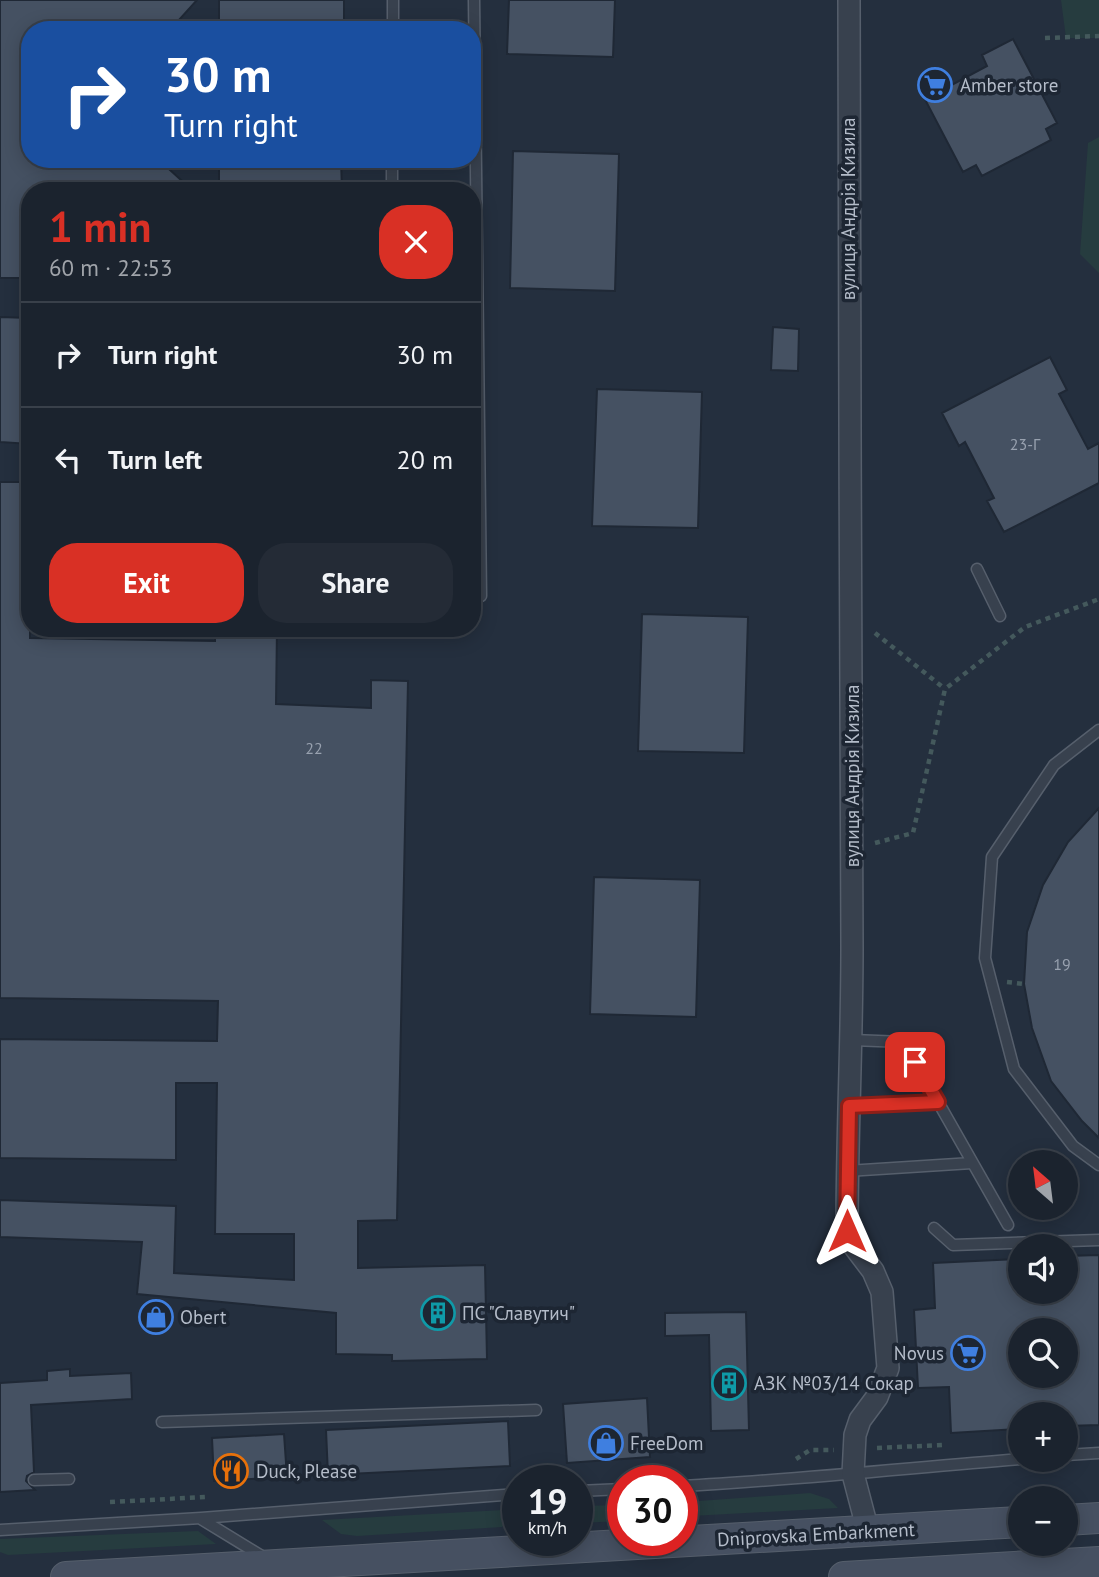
<!DOCTYPE html>
<meta charset="utf-8">
<style>
body{margin:0;font-family:"PT Sans",sans-serif;background:#242b36;color:#f1f3f6;height:100vh;display:flex;flex-direction:column;font-size:26px;white-space:nowrap}
*{box-sizing:border-box;margin:0}
p{font-size:23px;color:#a0a4aa}
.icon{flex:none;width:38px;height:38px;fill:none;stroke:currentColor;stroke-width:2;stroke-linecap:round;stroke-linejoin:round}
.map{position:relative;flex:1;overflow:hidden}
.panel{position:absolute;left:21px;top:182px;width:460px;height:455px;display:flex;flex-direction:column;background:#1b232e;border-radius:28px;box-shadow:0 4px 18px #0003,0 0 0 2px #39404a}
.panel>*{flex:none}
.top-card{position:absolute;left:21px;top:21px;width:460px;height:147px;border-radius:28px;box-shadow:0 4px 18px #0003,0 0 0 2px #39404a;background:#1a4fa0;color:#fff;overflow:hidden}
.needle{width:46px;rotate:332deg}
.tools{position:absolute;left:1008px;top:1150px;display:grid;gap:14px}
.tools a{display:grid;place-items:center;width:70px;height:70px;border-radius:50%;background:#1b232e;box-shadow:0 4px 18px #0003,0 0 0 2px #39404a;font-size:35px}
.speed{position:absolute;left:502px;top:1465px;display:flex;gap:14px;font-size:35px;font-weight:700;text-align:center}
.speed>*{display:grid;place-content:center;width:91px;height:91px;border-radius:50%;background:#1b232e;box-shadow:0 4px 18px #0003,0 0 0 2px #39404a;line-height:1}
.speed small{font-size:18px;font-weight:400}
.speed .limit{border:10px solid #d22;background:#fff;color:#111}
.pin{position:absolute;display:grid;place-items:center;width:60px;height:60px;color:#fff;margin:-30px;border-radius:14px;box-shadow:0 4px 10px #0006}
.me{position:absolute;width:77px;margin:-38px;rotate:0deg;stroke-linejoin:round;filter:drop-shadow(0 0 5px #0008)}
.turn{display:flex;align-items:center;gap:24px;height:147px;padding:0 28px;font-size:32px}
.turn .icon{width:91px;height:91px;stroke-width:2.5}
.turn b{display:block;font-size:49px;line-height:60px}
.round{display:grid;place-items:center;flex:none;width:74px;height:74px;border-radius:28px;background:#242b36}
.overview{display:flex;align-items:center;justify-content:space-between;height:119px;padding:0 28px}
h1{font-size:42px;font-weight:700;line-height:52px;color:#d93025}
.action{display:flex;gap:14px;margin-top:auto;padding:14px 28px}
.action a{flex:1;height:80px;border-radius:28px;background:#d93025;color:#fff;font-size:28px;font-weight:700;line-height:80px;text-align:center}
.action a+a{background:#242b36;color:#f1f3f6}
ul{padding:0;list-style:none}
li{display:flex;align-items:center;gap:21px;height:105px;padding:0 28px;border-top:2px solid #39404a}
li div{flex:1}
li b{display:block;font-size:26px}
li em{font-style:normal}
.map>svg:first-child{display:block}
</style>
<div class="map">
<svg width="1099" height="1577" viewBox="0 0 1099 1577">
<rect width="100%" height="100%" fill="#242f3e"/>
<path fill="#263c3f" d="M1061,0H1099V38H1066Z
M1099,137V273L1080,254L1088,143Z
M810,1493L829,1499L838,1508L691,1516L699,1501Z
M623,1505V1521L578,1523V1506Z
M503,1510L511,1513V1518L502,1527L357,1536L341,1534L322,1520Z
M198,1531L216,1544L8,1555L0,1552V1539Z"/>
<path fill="#455162" stroke="#1f2835" stroke-width="2" fill-rule="evenodd" d="M0,0H197L170,30H30V159H158L193,191H30V278H0Z
M219,0H344V30H219Z
M509,0H615L613,57L507,54Z
M1013,39L1057,123L1046,129L1051,140L982,176L976,165L963,172L919,88L944,75L950,86L987,66L982,55Z
M513,151L619,154L615,291L510,288Z
M219,159H341L342,191H261V186L219,184Z
M0,317L30,318V444L0,442Z
M773,327L799,329L798,371L771,370Z
M1050,357L1067,390L1059,394L1088,449L1099,443V483L1004,532L987,501L994,498L965,442L959,446L942,413Z
M597,389L702,392L698,528L592,526Z
M0,482H30V638L215,641V628H277L276,704L371,708V680L408,681L397,1220L358,1221V1268L485,1265L487,1359L392,1361V1355L336,1354V1313L137,1294L142,1242L0,1237V1200L176,1206L174,1273L294,1280V1234H215L217,1083H176V1160L0,1158V1039L217,1041L218,1001L0,998Z
M642,614L748,617L744,753L638,751Z
M1099,808V1138L1082,1121L1051,1081L1032,1028L1024,984L1027,932L1043,885L1068,842Z
M594,877L700,880L696,1017L590,1014Z
M1099,1255V1425L1066,1426V1414H1020V1429L951,1433L949,1387L918,1388L914,1310L935,1308L933,1263L1020,1259V1292H1066V1256ZM1020,1330H1066V1376H1020Z
M746,1312L749,1430L711,1431L709,1335L665,1336V1313Z
M70,1369V1376L131,1373L132,1399L31,1405L34,1472L27,1476L26,1481L35,1490L0,1492V1383L47,1380V1371Z
M647,1398L650,1457L567,1463L563,1404Z
M508,1421L510,1466L328,1475L326,1430Z
M284,1434L287,1477L214,1481L212,1438Z"/>
<g fill="none" stroke-linecap="round" stroke-linejoin="round">
<g stroke="#565f6c" stroke-width="13">
<path id="lane" d="M474,0L481,596
M393,30V0
M392,191V159
M977,569L1000,616
M1099,730L1054,765L992,857L985,958L1014,1069L1073,1146L1099,1165
M852,1040L904,1042L1008,1225
M849,1106L938,1102
M847,1171L972,1163
M934,1228L953,1245L1099,1240
M162,1422L536,1410
M1066,1455L1099,1453
M34,1480L69,1479
M682,1486C795,1480 908,1468 1020,1459
M578,1491L623,1489
M201,1519L265,1558
M0,1530L201,1518L518,1494"/>
</g>
<g stroke="#565f6c" stroke-width="24">
<path id="street" d="M849,0C848,316 852,631 852,947C852,1042 847,1136 847,1231L851,1242L873,1271L882,1292L888,1368L877,1397L860,1420L855,1435L853,1474L868,1531"/>
</g>
<g stroke="#565f6c" stroke-width="32">
<path id="secondary" d="M1066,1520L1099,1518
M66,1577L1020,1522
M844,1577L1099,1562"/>
</g>
<path stroke="#44595c" stroke-width="4.5" stroke-dasharray="5 5" stroke-linecap="butt" d="M1045,38L1099,36
M875,633L945,689
M875,843L913,833L945,689L1025,627L1099,599
M1007,982L1024,984
M877,1448L942,1445
M796,1459L810,1450H834
M634,1475L670,1473
M535,1480L566,1479
M110,1502L206,1497"/>
<use href="#lane" stroke="#38414e" stroke-width="10"/>
<use href="#street" stroke="#38414e" stroke-width="21"/>
<use href="#secondary" stroke="#465061" stroke-width="30"/>
</g>
<g fill="none" stroke-linecap="round" stroke-linejoin="round">
<g stroke="#8d1f18" stroke-width="18">
<path id="route" d="M847,1231L849,1106L938,1102L915,1062"/>
</g>
<use href="#route" stroke="#d93025" stroke-width="12"/>
</g>
<defs>
<g id="supermarket-ring" transform="scale(1.75)"><circle r="9.5" fill="#1d2633" stroke="#3f7fe0" stroke-width="1.5"/><path d="M-6-5.5h2.5l.6 2H6L4.5 2H-2.5L-4.4-4H-6ZM-1.5 3.2a1.3 1.3 0 1 0 .1 0ZM3 3.2a1.3 1.3 0 1 0 .1 0Z" fill="#3f7fe0"/></g>
<g id="building-ring" transform="scale(1.75)"><circle r="9.5" fill="#1d2633" stroke="#0f9aa8" stroke-width="1.5"/><path d="M-4-6H4V6H1V3H-1V6H-4ZM-2.5-4.3h1.7v1.8h-1.7ZM.8-4.3h1.7v1.8H.8ZM-2.5-1h1.7V.8h-1.7ZM.8-1h1.7V.8H.8Z" fill="#0f9aa8"/></g>
<g id="shop-ring" transform="scale(1.75)"><circle r="9.5" fill="#1d2633" stroke="#3f7fe0" stroke-width="1.5"/><path d="M-5-2.5h2.3a2.7 3.5 0 0 1 5.4 0H5L5.5 6h-11ZM-1.5-2.5h3a1.5 2.3 0 0 0-3 0Z" fill="#3f7fe0"/></g>
<g id="restaurant-ring" transform="scale(1.75)"><circle r="9.5" fill="#1d2633" stroke="#e8710a" stroke-width="1.5"/><path d="M-5-6h1v4h1v-4h1v4h1v-4h1v5L-1.5 .5V6h-2V.5L-5-1ZM5-6V6H3V1.5H1.5Q1.5-4 5-6Z" fill="#e8710a"/></g>
</defs>
<g fill-rule="evenodd">
<use href="#supermarket-ring" x="935" y="85"/>
<use href="#building-ring" x="438" y="1313"/>
<use href="#shop-ring" x="156" y="1317"/>
<use href="#supermarket-ring" x="968" y="1353"/>
<use href="#building-ring" x="729" y="1383"/>
<use href="#shop-ring" x="606" y="1443"/>
<use href="#restaurant-ring" x="231" y="1471"/>
</g>
<g text-anchor="middle" dominant-baseline="central" stroke-width="7" stroke-linejoin="round" paint-order="stroke">
<g font-size="16" fill="#98a1af">
<text x="1025" y="444">23-Г</text>
<text x="314" y="748">22</text>
<text x="1062" y="964">19</text>
</g>
<g font-size="19" fill="#b4bcc9" stroke="#1d2633" text-anchor="start">
<text x="960" y="85">Amber store</text>
<text x="462" y="1313">ПС "Славутич"</text>
<text x="180" y="1317">Obert</text>
<text x="944" y="1353" text-anchor="end">Novus</text>
<text x="754" y="1383">АЗК №03/14 Сокар</text>
<text x="630" y="1443">FreeDom</text>
<text x="256" y="1471">Duck, Please</text>
</g>
<g font-size="19" fill="#b4bcc9" stroke="#1d2633">
<text transform="translate(848 209) rotate(-90)">вулиця Андрія Кизила</text>
<text transform="translate(852 776) rotate(-90)">вулиця Андрія Кизила</text>
<text transform="translate(816 1534) rotate(-3)">Dniprovska Embarkment</text>
</g>
</g>
</svg>
<div class="tools">
<a><svg class="needle" viewBox="-14 -14 28 28"><path d="M0-13l5 13h-10z" fill="#e53935"/><path d="M0 13l5-13h-10z" fill="#a0a4aa"/></svg></a>
<a><svg class="icon" aria-label="sound" viewBox="0 0 24 24"><path d="M4 9h4l5-4v14l-5-4H4zM17 9q2 3 0 6"/></svg></a>
<a><svg class="icon" aria-label="search" viewBox="0 0 24 24"><circle cx="10" cy="10" r="6"/><path d="M15 15l6 6"/></svg></a>
<a>+</a>
<a>−</a>
</div>
<div class="speed"><div>19<small>km/h</small></div><div class="limit">30</div></div>
<div class="pin" style="left:915px;top:1062px;background:#d93025"><svg class="icon" aria-label="arrive" viewBox="0 0 24 24"><path d="M6 21V4h12l-3 4 3 4H6"/></svg></div>
<svg class="me" style="left:847px;top:1231px" viewBox="-20 -20 40 40"><path d="M0-17L14 15 0 8-14 15z" fill="#d93025" stroke="#fff" stroke-width="4"/></svg>
<div class="top-card">
<div class="turn"><svg class="icon" aria-label="right" viewBox="0 0 24 24"><path d="M7 20v-9h11M14 6l5 5-5 5"/></svg><div><b>30 m</b>Turn right</div></div>
</div>
<section class="panel">
<div class="overview"><div><h1>1 min</h1><p>60 m · 22:53</p></div><a class="round" style="background:#d93025;color:#fff"><svg class="icon" aria-label="close" viewBox="0 0 24 24"><path d="M6 6l12 12M18 6L6 18"/></svg></a></div>
<ul>
<li><svg class="icon" aria-label="right" viewBox="0 0 24 24"><path d="M7 20v-9h11M14 6l5 5-5 5"/></svg><div><b>Turn right</b></div><em>30 m</em></li>
<li><svg class="icon" aria-label="left" viewBox="0 0 24 24"><path d="M17 20v-9H6M10 6l-5 5 5 5"/></svg><div><b>Turn left</b></div><em>20 m</em></li>
</ul>
<div class="action"><a>Exit</a><a>Share</a></div>
</section>
</div>
